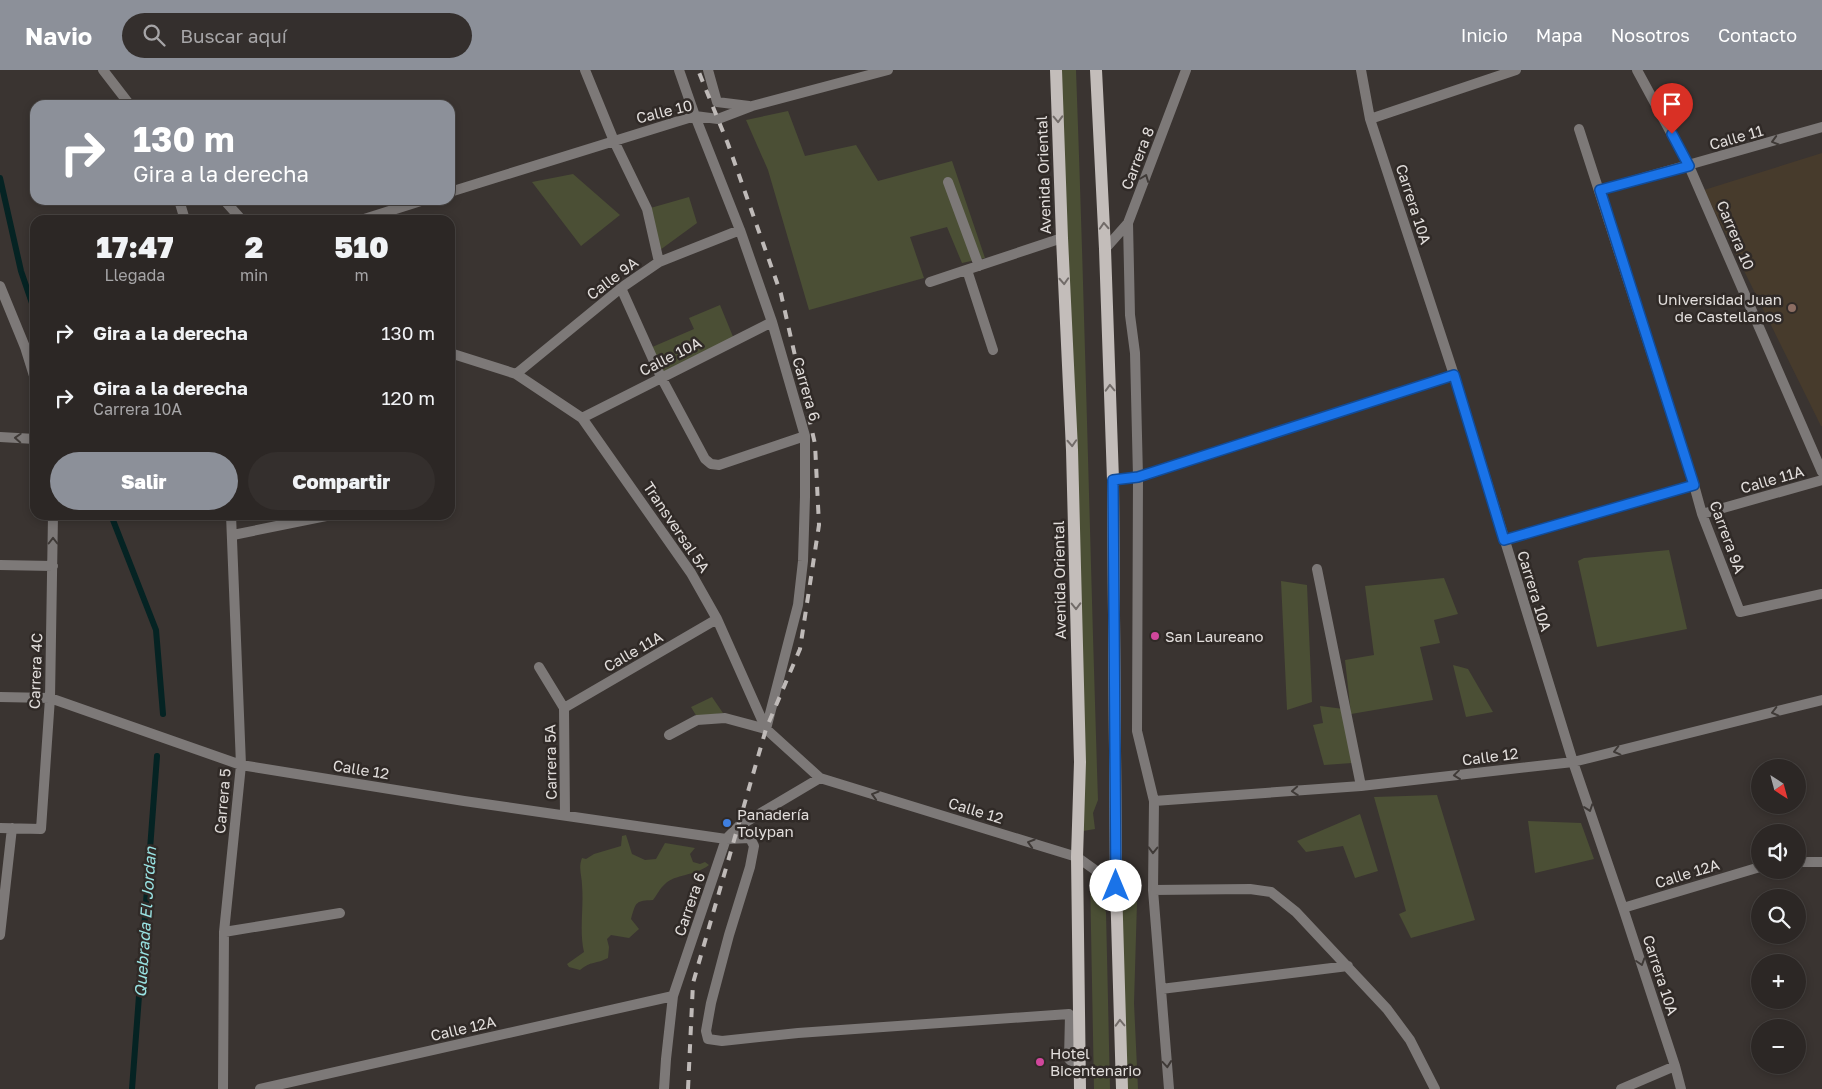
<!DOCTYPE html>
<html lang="es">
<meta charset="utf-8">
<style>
body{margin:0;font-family:"Golos Text",sans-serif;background:#342f2d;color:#f1f3f6;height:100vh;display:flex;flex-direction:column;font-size:19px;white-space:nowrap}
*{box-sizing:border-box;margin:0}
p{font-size:16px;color:#a6a5a7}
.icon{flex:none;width:28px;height:28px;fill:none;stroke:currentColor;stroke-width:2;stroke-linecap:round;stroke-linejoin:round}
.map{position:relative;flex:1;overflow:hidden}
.drawer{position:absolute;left:30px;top:145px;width:425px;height:305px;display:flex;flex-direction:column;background:#2c2725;border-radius:15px;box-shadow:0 2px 8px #0003,0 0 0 1px #484442}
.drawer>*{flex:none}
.top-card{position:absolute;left:30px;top:30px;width:425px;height:105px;border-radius:15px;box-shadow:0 2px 8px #0003,0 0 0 1px #484442;background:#8c9099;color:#fff;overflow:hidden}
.needle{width:32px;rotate:144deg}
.tools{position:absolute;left:1751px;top:689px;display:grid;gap:10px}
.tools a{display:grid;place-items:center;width:55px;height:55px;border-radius:50%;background:#2c2725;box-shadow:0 2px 8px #0003,0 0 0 1px #484442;font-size:25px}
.pin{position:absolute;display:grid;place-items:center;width:42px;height:42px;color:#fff;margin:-51px -21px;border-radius:50% 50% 50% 0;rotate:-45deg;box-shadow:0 0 5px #0007}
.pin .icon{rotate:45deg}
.me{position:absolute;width:55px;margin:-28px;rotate:0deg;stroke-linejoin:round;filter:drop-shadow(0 0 4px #0008)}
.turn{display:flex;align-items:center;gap:18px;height:105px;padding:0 20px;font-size:22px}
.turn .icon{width:65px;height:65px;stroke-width:2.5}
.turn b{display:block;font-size:35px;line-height:42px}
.eta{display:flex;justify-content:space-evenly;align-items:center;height:85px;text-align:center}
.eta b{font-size:30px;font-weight:800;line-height:35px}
.cta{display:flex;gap:10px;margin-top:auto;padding:10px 20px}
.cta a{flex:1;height:58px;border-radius:30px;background:#8c9099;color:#fff;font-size:20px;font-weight:800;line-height:58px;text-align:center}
.cta a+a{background:#342f2d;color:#f1f3f6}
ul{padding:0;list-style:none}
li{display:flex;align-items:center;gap:15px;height:65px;padding:0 20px}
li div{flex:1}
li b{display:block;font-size:19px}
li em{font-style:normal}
header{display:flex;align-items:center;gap:30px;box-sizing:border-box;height:70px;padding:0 25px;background:#8c9099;color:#fff}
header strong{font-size:24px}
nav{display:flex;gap:28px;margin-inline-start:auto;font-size:18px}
.search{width:350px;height:45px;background:#342f2d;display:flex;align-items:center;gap:12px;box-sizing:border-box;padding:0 18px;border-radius:28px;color:#a6a5a7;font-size:19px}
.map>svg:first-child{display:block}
</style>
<header>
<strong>Navio</strong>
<div class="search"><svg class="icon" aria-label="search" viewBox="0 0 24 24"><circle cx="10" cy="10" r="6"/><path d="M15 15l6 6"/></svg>Buscar aquí</div>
<nav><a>Inicio</a><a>Mapa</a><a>Nosotros</a><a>Contacto</a></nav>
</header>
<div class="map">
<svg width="1822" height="1019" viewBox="0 0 1822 1019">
<rect width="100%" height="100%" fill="#3a3431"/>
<path fill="#473b2c" d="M1822,83V356H1821L1704,120Z"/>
<path fill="#4b4f35" d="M1059,0H1076C1085,243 1090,486 1098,730L1093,743L1095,759L1083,761Z
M788,41L805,86L856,75L878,111L952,91L985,188L962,193L947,157L910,167L924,208L809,240L768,100L746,50Z
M573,104L620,145L581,176L532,112Z
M689,127L697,153L660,180L647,139Z
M720,235L736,274L662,305L650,278L694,259L689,248Z
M1669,480L1687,559L1597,577L1578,491L1584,488Z
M1444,508L1458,544L1434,550L1440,573L1420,577L1433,630L1351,644L1345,590L1374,585L1365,516Z
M1281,511L1307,515L1312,632L1287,640Z
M1453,595L1468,599L1493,642L1466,647Z
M712,627L723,643L697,647L691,637Z
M1320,636L1344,639L1352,693L1324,695L1313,655L1323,653Z
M1437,725L1475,850L1411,868L1399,844L1406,841L1374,727Z
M1360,744L1378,801L1355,808L1343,776L1306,782L1297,771Z
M1528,751L1581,753L1594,789L1535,803Z
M626,765L632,784L645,790L656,789L665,773L695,778L690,784L693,792L700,794L705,792L709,795C695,806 675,804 665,814C660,818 657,825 653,830C636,831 636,831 631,849L639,859L629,868L611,865L607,869L609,877L608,888C597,894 590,891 580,900L569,897L567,894L584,882C579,860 584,838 582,815C582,806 578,798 582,788L586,789L594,784L621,776L622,766Z
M1118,802L1126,810L1130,827L1137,832L1134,933L1138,1019H1125Z
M1090,806H1099L1101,832L1106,842L1110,1019H1094Z"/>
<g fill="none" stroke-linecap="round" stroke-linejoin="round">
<path stroke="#052323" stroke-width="6" d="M0,108L21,201L35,242
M111,445L156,560L163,644
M132,1019L157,686"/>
<path stroke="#7d7978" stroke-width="10" d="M103,0L130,35
M585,0L614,71L647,139L659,192
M708,0L717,32L749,36
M1361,0L1370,49L1454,305L1573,692L1623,838L1675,996L1681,1019
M1637,0L1689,96L1822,402
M1370,49L1516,0
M1579,59L1694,415L1702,444L1740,542L1822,524
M948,112L979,196
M1600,120L1822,57
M450,122L695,46L718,49L752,36L888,0
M179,130L185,150
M224,130L242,150
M127,131L129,130
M361,150L424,130
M1128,153L1130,245L1135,283L1138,407L1137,661L1154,731L1153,820L1169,1019
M1105,179L1128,153L1186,0
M967,200L993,280
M930,212L1062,168
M0,216L25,277L35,309
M621,218L661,307L705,389L711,394L719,395L805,366
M450,283L516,304L582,348L691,503L717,549L766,659L820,708L1077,787L1116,815
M516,304L621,218L659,192L740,160
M582,348L772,252
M0,367L35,369
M1113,410L1138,407L1454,305
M1702,444L1822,410
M233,465L331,445
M1504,470L1694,415
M0,495L53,496
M1317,499L1361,716
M539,597L564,638
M0,627L50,628L241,695L464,731L726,769L750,768L754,776L750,797L729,865L711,933L706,961L708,969L722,971L798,963L1069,944L1070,945L1069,989L1071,991L1079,990
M564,638L717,549
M564,638L565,745
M669,665L697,650L725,648L766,659L798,535L803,491L805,427V366L772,252L740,160L695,46L679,0
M1154,731L1361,716L1573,692L1822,630
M0,758L41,759L50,628L53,445
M1798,792H1822
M1153,820L1250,819L1271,822L1296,842L1387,939L1410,970L1435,1019
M1623,838L1760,797
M224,862L340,843
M0,865L12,758
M1161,919L1348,896
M223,1019L224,862L241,695L231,445
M260,1019L673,926
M664,1019L666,989L673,926L726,769L739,756L820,708
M1621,1019L1675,996"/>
<path stroke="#c3bdba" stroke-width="12" d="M1056,0L1062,168L1072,380L1080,692L1077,787L1080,1019
M1096,0L1105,179L1113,410L1116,815L1122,1019"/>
<path stroke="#bfbab8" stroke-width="4" stroke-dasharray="9 9" stroke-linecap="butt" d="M688,1019L693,913L766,659L800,579L819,455L815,374L781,224L728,74L698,0"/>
</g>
<defs><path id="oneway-chevron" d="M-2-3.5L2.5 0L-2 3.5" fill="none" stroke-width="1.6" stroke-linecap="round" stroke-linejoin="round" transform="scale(1.25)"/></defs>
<g stroke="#726c69">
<use href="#oneway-chevron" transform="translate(1058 49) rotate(88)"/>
<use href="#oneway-chevron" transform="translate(1104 156) rotate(-93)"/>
<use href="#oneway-chevron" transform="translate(1064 211) rotate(87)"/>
<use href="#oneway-chevron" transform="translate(1110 318) rotate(-92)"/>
<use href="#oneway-chevron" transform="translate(1072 373) rotate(87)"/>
<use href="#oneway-chevron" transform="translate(1076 536) rotate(89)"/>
<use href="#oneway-chevron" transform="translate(1120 953) rotate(-92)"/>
</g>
<g stroke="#3f3a37">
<use href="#oneway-chevron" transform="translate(1775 71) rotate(164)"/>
<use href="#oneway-chevron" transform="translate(1145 108) rotate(-69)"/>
<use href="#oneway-chevron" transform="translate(18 368) rotate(-177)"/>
<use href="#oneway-chevron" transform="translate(53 471) rotate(-90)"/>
<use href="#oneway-chevron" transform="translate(1775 642) rotate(166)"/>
<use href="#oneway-chevron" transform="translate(1617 681) rotate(166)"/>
<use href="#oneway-chevron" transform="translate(1457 705) rotate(173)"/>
<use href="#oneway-chevron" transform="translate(1295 721) rotate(176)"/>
<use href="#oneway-chevron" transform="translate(875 725) rotate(-163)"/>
<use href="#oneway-chevron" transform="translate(1589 738) rotate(71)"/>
<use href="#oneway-chevron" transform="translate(1031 773) rotate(-163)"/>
<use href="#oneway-chevron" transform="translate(1153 780) rotate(91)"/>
<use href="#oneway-chevron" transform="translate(1641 892) rotate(72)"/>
<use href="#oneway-chevron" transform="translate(1167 994) rotate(85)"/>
</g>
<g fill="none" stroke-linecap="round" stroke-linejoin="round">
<g stroke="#114b97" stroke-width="12">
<path id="route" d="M1116,816L1113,410L1138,407L1454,305L1504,470L1694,415L1600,120L1689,96L1672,64"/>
</g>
<use href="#route" stroke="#1a73e8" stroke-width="9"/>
</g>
<circle fill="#8d6e63" stroke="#302a27" stroke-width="2" cx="1792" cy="238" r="5"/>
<g fill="#d1479c" stroke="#302a27" stroke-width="2">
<circle cx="1155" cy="566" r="5"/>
<circle cx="1040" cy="992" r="5"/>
</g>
<circle fill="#3f7fe0" stroke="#302a27" stroke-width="2" cx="727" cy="753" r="5"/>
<g text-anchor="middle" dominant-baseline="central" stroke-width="5" stroke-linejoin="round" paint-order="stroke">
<g font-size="15" fill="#e2dedc" stroke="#302a27">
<text transform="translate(664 41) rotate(-14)">Calle 10</text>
<text transform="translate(1736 67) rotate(-16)">Calle 11</text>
<text transform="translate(1137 88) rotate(-69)">Carrera 8</text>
<text transform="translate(1043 105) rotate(-92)">Avenida Oriental</text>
<text transform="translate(1414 134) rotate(72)">Carrera 10A</text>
<text transform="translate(1736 165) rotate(67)">Carrera 10</text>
<text transform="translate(612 208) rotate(-37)">Calle 9A</text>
<text transform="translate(670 286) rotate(-27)">Calle 10A</text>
<text transform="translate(807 319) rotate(74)">Carrera 6</text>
<text transform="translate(1772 409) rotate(-16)">Calle 11A</text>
<text transform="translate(677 457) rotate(56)">Transversal 5A</text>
<text transform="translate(1728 467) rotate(70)">Carrera 9A</text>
<text transform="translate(1059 510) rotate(-91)">Avenida Oriental</text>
<text transform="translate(1535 521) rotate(73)">Carrera 10A</text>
<text transform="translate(633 581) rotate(-30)">Calle 11A</text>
<text transform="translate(35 601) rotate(-88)">Carrera 4C</text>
<text transform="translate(1490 686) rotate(-7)">Calle 12</text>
<text transform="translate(550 692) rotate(-91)">Carrera 5A</text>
<text transform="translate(361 699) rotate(9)">Calle 12</text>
<text transform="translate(222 731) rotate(-85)">Carrera 5</text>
<text transform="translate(976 740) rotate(17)">Calle 12</text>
<text transform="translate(1687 803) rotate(-17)">Calle 12A</text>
<text transform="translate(689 834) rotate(-71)">Carrera 6</text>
<text transform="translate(1661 905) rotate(72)">Carrera 10A</text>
<text transform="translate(463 958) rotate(-13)">Calle 12A</text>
</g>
<g font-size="15" fill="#e2dedc" stroke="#302a27" text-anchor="start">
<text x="1782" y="229" text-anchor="end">Universidad Juan<tspan x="1782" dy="17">de Castellanos</tspan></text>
<text x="1165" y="566">San Laureano</text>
<text x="737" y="744">Panadería<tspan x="737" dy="17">Tolypan</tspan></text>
<text x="1050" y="983">Hotel<tspan x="1050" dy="17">Bicentenario</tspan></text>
</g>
<g font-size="16" font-style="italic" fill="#99e3e3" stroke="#302a27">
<text transform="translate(145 852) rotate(-86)">Quebrada El Jordan</text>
</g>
</g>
</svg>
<div class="tools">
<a><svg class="needle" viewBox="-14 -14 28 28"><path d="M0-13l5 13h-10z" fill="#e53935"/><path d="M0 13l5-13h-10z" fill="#a6a5a7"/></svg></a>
<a><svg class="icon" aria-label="sound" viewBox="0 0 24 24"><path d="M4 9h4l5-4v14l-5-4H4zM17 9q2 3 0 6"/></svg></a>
<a><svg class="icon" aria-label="search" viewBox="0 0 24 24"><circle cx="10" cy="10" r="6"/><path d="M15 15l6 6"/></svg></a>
<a>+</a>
<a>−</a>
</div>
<div class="pin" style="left:1672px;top:64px;background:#d93025"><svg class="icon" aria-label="arrive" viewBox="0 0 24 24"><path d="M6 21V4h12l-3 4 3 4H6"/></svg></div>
<svg class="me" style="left:1116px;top:816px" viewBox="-20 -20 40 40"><circle r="19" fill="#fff"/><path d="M0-13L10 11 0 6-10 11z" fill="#1a73e8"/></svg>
<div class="top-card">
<div class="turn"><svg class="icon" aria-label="right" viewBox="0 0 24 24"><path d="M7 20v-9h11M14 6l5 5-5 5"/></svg><div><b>130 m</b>Gira a la derecha</div></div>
</div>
<section class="drawer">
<div class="eta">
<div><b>17:47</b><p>Llegada</p></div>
<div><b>2</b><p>min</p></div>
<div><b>510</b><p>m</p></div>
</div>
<ul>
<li><svg class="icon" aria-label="right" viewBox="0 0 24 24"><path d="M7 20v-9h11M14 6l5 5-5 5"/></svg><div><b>Gira a la derecha</b></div><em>130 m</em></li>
<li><svg class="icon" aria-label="right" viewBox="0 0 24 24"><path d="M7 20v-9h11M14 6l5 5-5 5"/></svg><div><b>Gira a la derecha</b><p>Carrera 10A</p></div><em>120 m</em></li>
</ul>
<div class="cta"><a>Salir</a><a>Compartir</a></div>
</section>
</div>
